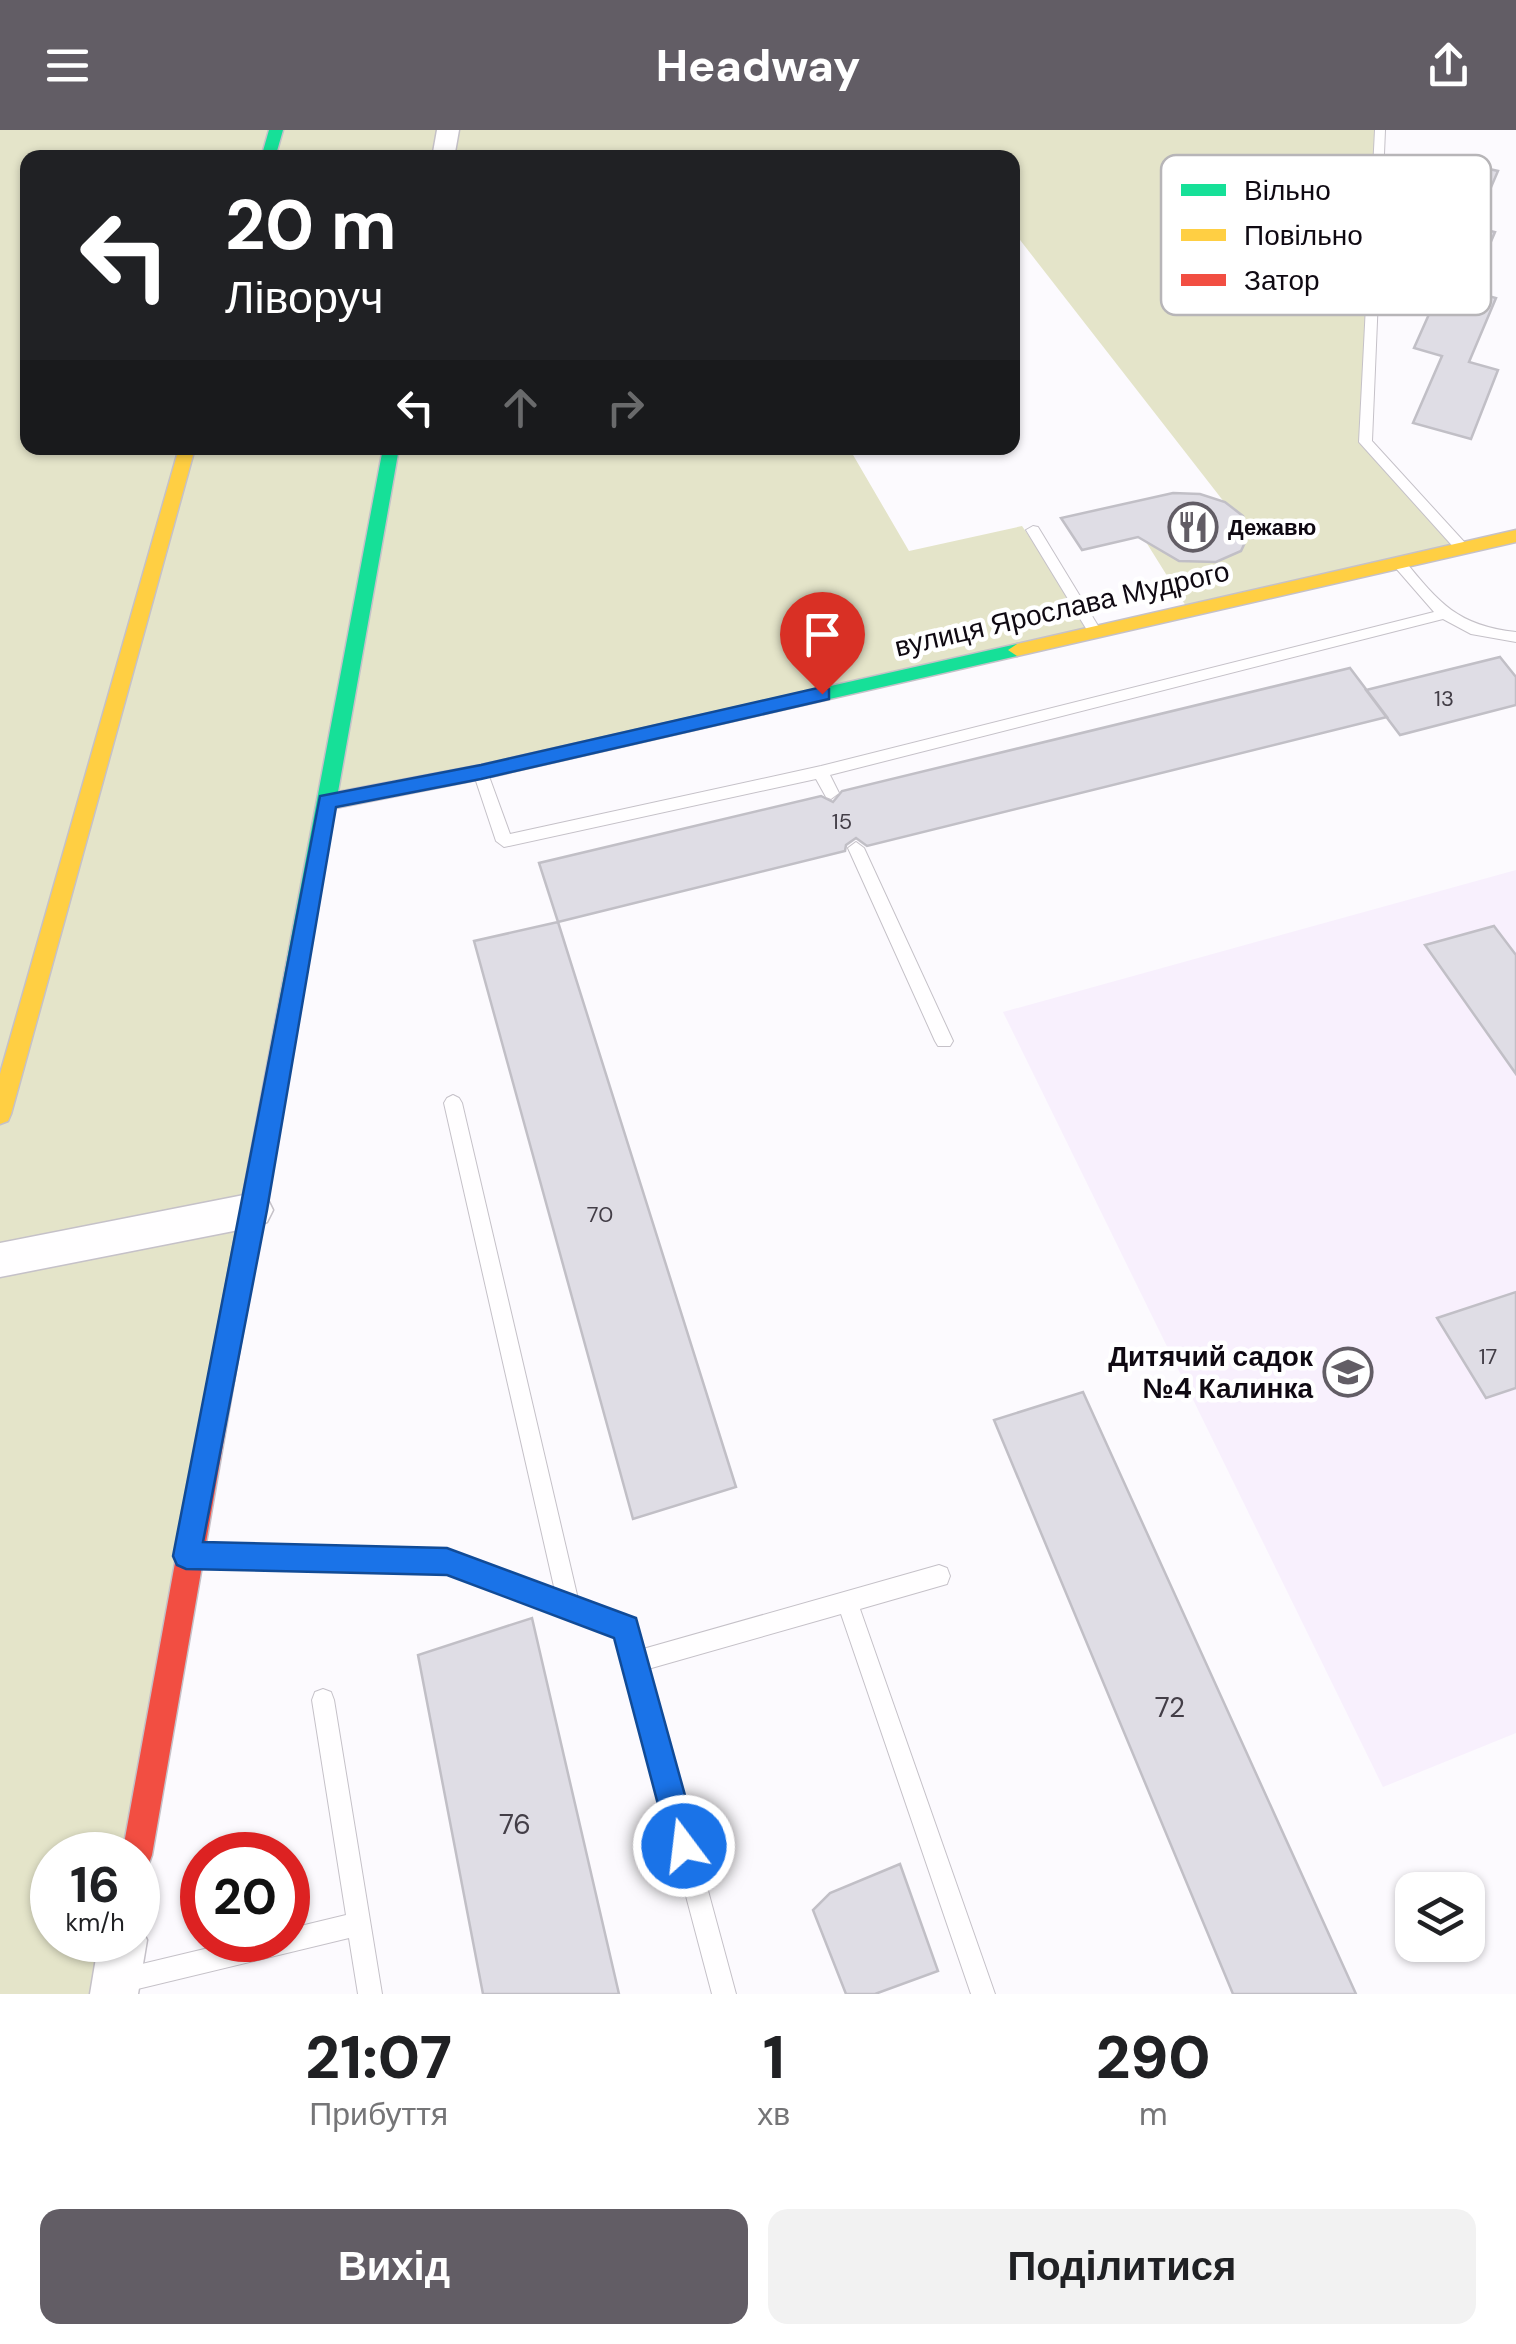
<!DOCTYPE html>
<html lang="uk">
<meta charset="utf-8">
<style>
body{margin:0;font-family:"DM Sans",sans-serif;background:#f2f2f2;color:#202124;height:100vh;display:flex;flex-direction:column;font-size:38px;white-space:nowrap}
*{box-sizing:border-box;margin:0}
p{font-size:32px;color:#757577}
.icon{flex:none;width:55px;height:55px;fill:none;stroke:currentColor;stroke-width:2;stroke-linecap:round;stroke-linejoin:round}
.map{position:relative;height:1864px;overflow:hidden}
.side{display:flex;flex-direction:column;background:#fff;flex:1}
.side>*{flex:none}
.top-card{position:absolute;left:20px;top:20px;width:1000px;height:305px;border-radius:20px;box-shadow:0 2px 8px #0004;background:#202124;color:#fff;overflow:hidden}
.tools{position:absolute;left:1395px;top:1742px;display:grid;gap:20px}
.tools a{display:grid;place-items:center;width:90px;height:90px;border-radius:20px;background:#fff;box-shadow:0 2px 8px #0004;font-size:50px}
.speed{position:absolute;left:30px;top:1702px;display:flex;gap:20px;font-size:50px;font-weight:700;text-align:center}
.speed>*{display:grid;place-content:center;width:130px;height:130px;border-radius:50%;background:#fff;box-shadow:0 2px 8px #0004;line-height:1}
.speed small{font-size:25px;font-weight:400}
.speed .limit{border:15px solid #d22;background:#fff;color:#111}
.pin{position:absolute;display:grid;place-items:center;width:85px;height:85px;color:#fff;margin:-102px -42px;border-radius:50% 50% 50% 0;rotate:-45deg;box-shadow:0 0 10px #0007}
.pin .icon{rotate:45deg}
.me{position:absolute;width:110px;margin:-55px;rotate:345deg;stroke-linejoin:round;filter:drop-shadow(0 0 8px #0008)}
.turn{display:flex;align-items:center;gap:35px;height:210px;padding:0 40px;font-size:45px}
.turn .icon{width:130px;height:130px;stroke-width:2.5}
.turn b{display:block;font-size:70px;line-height:85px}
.lanes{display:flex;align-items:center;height:95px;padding:0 40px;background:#0003;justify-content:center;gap:50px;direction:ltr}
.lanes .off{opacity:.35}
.eta{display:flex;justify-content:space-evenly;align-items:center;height:170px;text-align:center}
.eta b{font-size:60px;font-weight:800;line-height:70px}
.button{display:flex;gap:20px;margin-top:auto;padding:20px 40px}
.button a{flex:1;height:115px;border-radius:20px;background:#625d65;color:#fff;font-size:40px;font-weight:800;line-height:115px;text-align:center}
.button a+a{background:#f2f2f2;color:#202124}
header{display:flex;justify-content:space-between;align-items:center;height:130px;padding:0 40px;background:#625d65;color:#fff;font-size:45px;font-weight:800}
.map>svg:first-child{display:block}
</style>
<header><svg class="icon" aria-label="menu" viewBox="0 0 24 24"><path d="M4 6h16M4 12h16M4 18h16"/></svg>Headway<svg class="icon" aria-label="share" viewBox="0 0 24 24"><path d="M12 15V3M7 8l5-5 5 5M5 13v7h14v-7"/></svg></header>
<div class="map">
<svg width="1516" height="1864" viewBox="0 0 1516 1864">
<rect width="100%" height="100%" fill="#fcfafe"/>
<path fill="#f8f0fd" d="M1516,740V1603L1383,1657L1003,882Z"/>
<path fill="#e4e4c9" d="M0,0H1380L1365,311L1462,418L1189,481L1146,412C1180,431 1228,448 1249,404L1013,101L1012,28H28V318H849L909,421L1022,396L1095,502L328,672L137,1725H52V1810H123L114,1864H0Z"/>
<path fill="#dfdde5" stroke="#c1bfc6" stroke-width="2.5" d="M1449,30L1498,41L1474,97L1495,102L1470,161L1496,168L1469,232L1498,240L1471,309L1413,293L1442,226L1414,218L1442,155L1417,148L1444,90L1422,85Z
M1173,363L1200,364L1225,372L1243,386L1249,404L1241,421L1216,432L1179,431L1138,407L1082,420L1061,388Z
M1500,527L1516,547V575L1400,605L1366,560Z
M1350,538L1387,587L867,716L856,708L846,715L845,721L558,792L539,733L821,666L833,672L842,661Z
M558,792L736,1357L633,1389L474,811Z
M1494,796L1516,825V944L1425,815Z
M1516,1162V1258L1486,1268L1437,1188Z
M1083,1262L1356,1864H1233L994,1290Z
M532,1488L619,1864H483L418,1525Z
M900,1734L938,1841L875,1864H846L813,1780L830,1763Z"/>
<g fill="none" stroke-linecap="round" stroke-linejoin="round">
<g stroke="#c5c1c8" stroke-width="2">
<path id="lane" d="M1375,0H1385L1372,311L1467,415L1469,418L1462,423L1457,421L1359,312Z
M1033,396L1038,397L1100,499V505H1090L1026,400Z
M1399,428L1404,430C1439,473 1458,496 1516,502V512L1471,504L1443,489L830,645L839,663L831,669L826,667L816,649L504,717L496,711L473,642L481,636L486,638L510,704L821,636L1434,482L1394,436L1392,433Z
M856,712L864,718L953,911L950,916H938L935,911L848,718Z
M453,965L459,968L462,973L578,1469L634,1490L643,1519L939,1435L947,1438L950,1446L947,1454L860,1479L995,1864H971L841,1484L648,1539L736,1864H712L617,1506L447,1442L197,1437L190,1433L186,1426L190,1419L197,1415L447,1420L555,1461L444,973L447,968Z
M323,1559L331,1562L334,1570L382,1864H358L349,1808L121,1863L112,1860L109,1851L112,1842L121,1839L242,1810H288V1799L346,1785L312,1570L315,1562Z"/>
</g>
<g stroke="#c5c1c8" stroke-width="3">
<path id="street" d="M437,0H459L454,28H432Z
M254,1063L267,1068L273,1080L267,1092L254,1097L0,1147V1113Z
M138,1792L147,1810L138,1864H90L99,1810H138Z"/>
</g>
<g stroke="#c5c1c8" stroke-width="3">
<path id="fast" d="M269,0H283L275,28H261Z
M383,318H399L338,662L481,635L1017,514L1026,520L1017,526L481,649L335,678L234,1251L230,1260L221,1263L212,1260L208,1251Z"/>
</g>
<g stroke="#c5c1c8" stroke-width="3">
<path id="slow" d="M179,318H195L11,984L8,991L0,994V944Z
M1516,400V412L1017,526L1008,520L1017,514Z"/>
</g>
<g stroke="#c5c1c8" stroke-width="3">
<path id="jam" d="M221,1239L230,1242L234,1251L152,1725L148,1736L138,1740V1725H122L208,1251L212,1242Z"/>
</g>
<use href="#lane" fill="#fffeff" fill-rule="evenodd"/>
<use href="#street" fill="#fffeff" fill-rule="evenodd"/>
<use href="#fast" fill="#16e098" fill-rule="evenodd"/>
<use href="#slow" fill="#ffcf43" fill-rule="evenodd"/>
<use href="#jam" fill="#f24e42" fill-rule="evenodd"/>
</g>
<path fill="#1a73e8" stroke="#114b97" stroke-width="2.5" d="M822,557L829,559V569L481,649L336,677L267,1080L203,1412L447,1418L636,1488L699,1716L695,1727L684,1731L674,1727L669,1716L614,1508L447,1445L186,1439L177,1435L173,1426L320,666L481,635Z"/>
<defs>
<g id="restaurant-ring" transform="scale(2.5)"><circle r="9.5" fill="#fff" stroke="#625d65" stroke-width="1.5"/><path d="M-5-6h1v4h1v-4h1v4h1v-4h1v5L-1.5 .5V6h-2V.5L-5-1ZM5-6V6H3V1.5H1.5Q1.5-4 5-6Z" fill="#625d65"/></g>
<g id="school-ring" transform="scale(2.5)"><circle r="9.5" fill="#fff" stroke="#625d65" stroke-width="1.5"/><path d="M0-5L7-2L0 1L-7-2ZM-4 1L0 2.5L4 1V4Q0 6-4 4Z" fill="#625d65"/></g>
</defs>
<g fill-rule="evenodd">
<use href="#restaurant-ring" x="1193" y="397"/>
<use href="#school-ring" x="1348" y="1242"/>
</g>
<g text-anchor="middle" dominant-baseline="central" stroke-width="9" stroke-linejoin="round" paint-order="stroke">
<g font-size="22" font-weight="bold" fill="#0f0912" stroke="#fff" text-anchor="start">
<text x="1228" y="397">Дежавю</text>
</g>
<g font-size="22" fill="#433e47">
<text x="1444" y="568">13</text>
<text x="842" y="691">15</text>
<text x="600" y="1084">70</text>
<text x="1488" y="1226">17</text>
</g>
<g font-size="28" fill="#0f0912" stroke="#fff">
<text transform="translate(1062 479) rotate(-13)">вулиця Ярослава Мудрого</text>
</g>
<g font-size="28" font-weight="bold" fill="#0f0912" stroke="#fff" text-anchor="end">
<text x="1313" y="1226">Дитячий садок<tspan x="1313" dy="32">№4 Калинка</tspan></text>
</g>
<g font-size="28" fill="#433e47">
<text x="1170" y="1577">72</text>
<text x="515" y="1694">76</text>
</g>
</g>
<rect x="1161" y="25" width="330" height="160" rx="15" fill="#fff" stroke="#b7b5b8" stroke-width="2.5"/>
<rect x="1181" y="54" width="45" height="12" fill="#16e098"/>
<rect x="1181" y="99" width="45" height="12" fill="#ffcf43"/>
<rect x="1181" y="144" width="45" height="12" fill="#f24e42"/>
<g font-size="28" fill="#0f0912">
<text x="1244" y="70">Вільно</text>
<text x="1244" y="115">Повільно</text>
<text x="1244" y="160">Затор</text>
</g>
</svg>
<div class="tools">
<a><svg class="icon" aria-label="layers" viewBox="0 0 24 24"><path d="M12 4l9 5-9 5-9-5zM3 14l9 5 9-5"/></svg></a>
</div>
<div class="speed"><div>16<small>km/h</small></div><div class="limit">20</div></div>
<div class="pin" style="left:822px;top:564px;background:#d93025"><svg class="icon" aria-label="arrive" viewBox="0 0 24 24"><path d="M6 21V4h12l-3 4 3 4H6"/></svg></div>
<svg class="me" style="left:684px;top:1716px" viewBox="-20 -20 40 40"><circle r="17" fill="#1a73e8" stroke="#fff" stroke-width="3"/><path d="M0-11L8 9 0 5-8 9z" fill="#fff"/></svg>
<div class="top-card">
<div class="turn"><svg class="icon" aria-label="left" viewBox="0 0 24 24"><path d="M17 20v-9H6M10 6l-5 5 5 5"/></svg><div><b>20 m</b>Ліворуч</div></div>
<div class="lanes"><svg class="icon" aria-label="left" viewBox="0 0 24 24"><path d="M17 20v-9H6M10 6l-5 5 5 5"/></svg><svg class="icon off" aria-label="ahead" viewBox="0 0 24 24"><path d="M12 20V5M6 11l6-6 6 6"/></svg><svg class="icon off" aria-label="right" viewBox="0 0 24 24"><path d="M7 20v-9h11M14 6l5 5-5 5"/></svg></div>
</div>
</div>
<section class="side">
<div class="eta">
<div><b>21:07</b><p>Прибуття</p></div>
<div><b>1</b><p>хв</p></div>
<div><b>290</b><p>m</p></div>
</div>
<div class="button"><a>Вихід</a><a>Поділитися</a></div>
</section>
